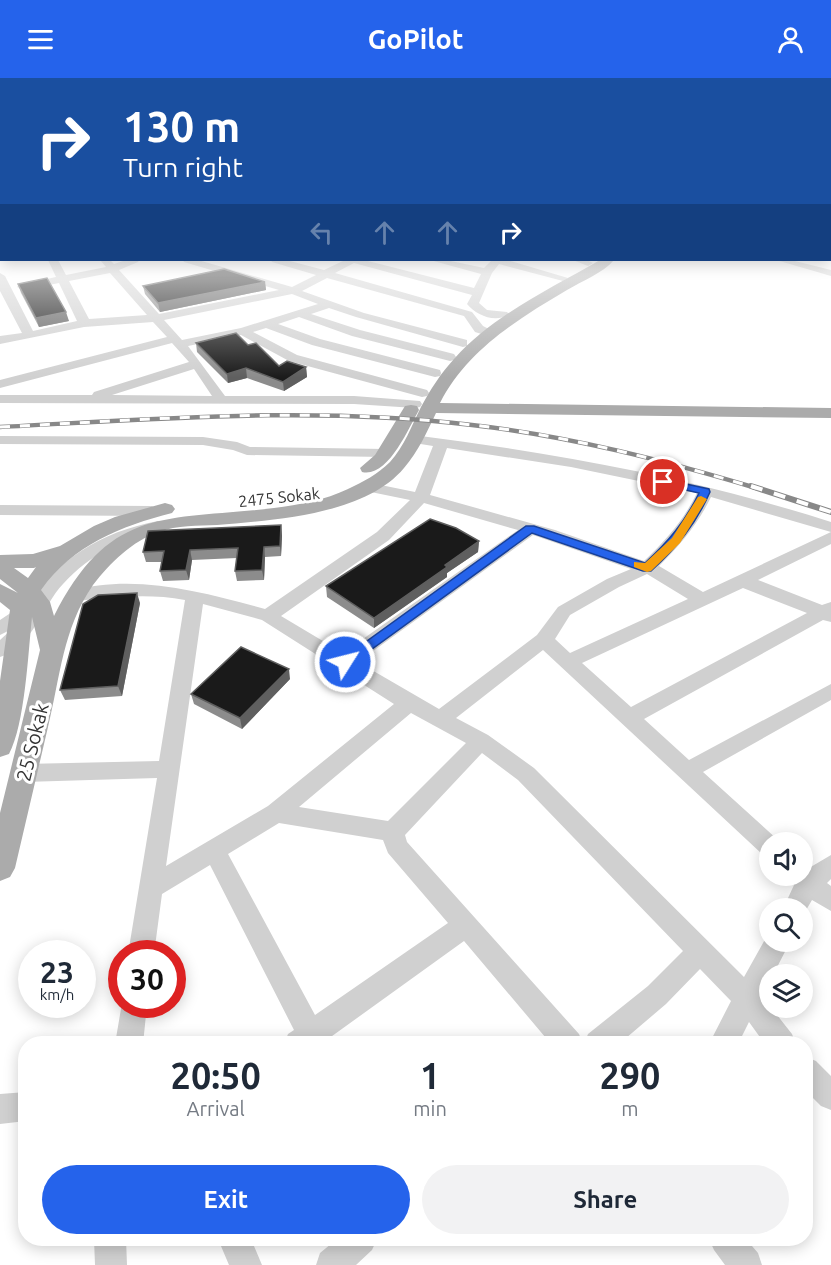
<!DOCTYPE html>
<style>
body{margin:0;font-family:Ubuntu,sans-serif;background:#f2f2f3;color:#1f2937;height:100vh;display:flex;flex-direction:column;font-size:22px;white-space:nowrap}
*{box-sizing:border-box;margin:0}
p{font-size:20px;color:#747a83}
.icon{flex:none;width:33px;height:33px;fill:none;stroke:currentColor;stroke-width:2;stroke-linecap:round;stroke-linejoin:round}
.map{position:relative;flex:1;overflow:hidden}
.panel{position:absolute;left:18px;top:958px;width:795px;height:210px;display:flex;flex-direction:column;background:#fff;border-radius:24px;box-shadow:0 3px 15px #0003}
.panel>*{flex:none}
.top-card{position:absolute;left:0px;top:0px;width:831px;height:183px;box-shadow:0 3px 15px #0003;background:#1a4fa0;color:#fff;overflow:hidden}
.controls{position:absolute;left:759px;top:754px;display:grid;gap:12px}
.controls a{display:grid;place-items:center;width:54px;height:54px;border-radius:50%;background:#fff;box-shadow:0 3px 15px #0003;font-size:30px}
.speed{position:absolute;left:18px;top:862px;display:flex;gap:12px;font-size:30px;font-weight:700;text-align:center}
.speed>*{display:grid;place-content:center;width:78px;height:78px;border-radius:50%;background:#fff;box-shadow:0 3px 15px #0003;line-height:1}
.speed small{font-size:15px;font-weight:400}
.speed .limit{border:9px solid #d22;background:#fff;color:#111}
.pin{position:absolute;display:grid;place-items:center;width:51px;height:51px;color:#fff;margin:-26px;border:3px solid #fff;border-radius:50%;box-shadow:0 2px 6px #0007}
.me{position:absolute;width:66px;margin:-33px;rotate:54deg;stroke-linejoin:round;filter:drop-shadow(0 0 4px #0008)}
.turn{display:flex;align-items:center;gap:21px;height:126px;padding:0 24px;font-size:27px}
.turn .icon{width:78px;height:78px;stroke-width:2.5}
.turn b{display:block;font-size:42px;line-height:51px}
.lanes{display:flex;align-items:center;height:57px;padding:0 24px;background:#0003;justify-content:center;gap:30px;direction:ltr}
.lanes .off{opacity:.35}
.eta{display:flex;justify-content:space-evenly;align-items:center;height:102px;text-align:center}
.eta b{font-size:36px;font-weight:600;line-height:42px}
.primary-button{display:flex;gap:12px;margin-top:auto;padding:12px 24px}
.primary-button a{flex:1;height:69px;border-radius:36px;background:#2563eb;color:#fff;font-size:24px;font-weight:600;line-height:69px;text-align:center}
.primary-button a+a{background:#f2f2f3;color:#1f2937}
header{display:flex;justify-content:space-between;align-items:center;height:78px;padding:0 24px;background:#2563eb;color:#fff;font-size:27px;font-weight:600}
.map>svg:first-child{display:block}
</style>
<header><svg class="icon" aria-label="menu" viewBox="0 0 24 24"><path d="M4 6h16M4 12h16M4 18h16"/></svg>GoPilot<svg class="icon" aria-label="person" viewBox="0 0 24 24"><circle cx="12" cy="8" r="4"/><path d="M4 21q1-7 8-7t8 7"/></svg></header>
<div class="map">
<svg width="831" height="1187" viewBox="0 0 831 1187">
<rect width="100%" height="100%" fill="#fff"/>
<g fill="none" stroke-linecap="round" stroke-linejoin="round">
<path fill="#d0d0d0" fill-rule="evenodd" d="M830,136H831V142H830Z
M2,144V151H0V145Z
M830,151H831V158H830Z
M830,168H831V174H830Z
M0,173H2V179H0Z
M48,182H58L66,197L106,189L100,182H110L114,186L126,182H139L138,184L119,192L159,236L279,212L184,184L183,182H198L292,209L316,197L272,184L271,182H286L324,192L345,182H364L474,210L481,196L430,182H446L484,190L492,182H507L568,200L563,203L499,186L492,195L479,225L487,232L507,234L509,236C496,246 476,237 467,226L472,217L354,185L335,195L472,234L483,248L497,255L491,259L475,254L464,238L327,200L302,213L364,235L467,262V268L463,269L356,239L329,230L311,236L360,252L454,276L456,279L454,282L450,283L352,258L299,239L278,246L320,261L440,292L441,295L440,298L435,299L312,267L266,250L253,254L297,277L427,312L429,315L427,318L422,319L289,283L241,257L188,268L225,318H354L420,323L422,326L420,329L415,330L354,326L0,325V317H92L94,314L189,284L172,265L0,310V302L167,259L153,244L84,249L0,266V258L22,255L0,213V195L5,198L33,253L77,243L59,205L23,212L17,209L19,207L56,199ZM110,195L147,237L89,241L69,203ZM292,216L318,226L241,250L182,262L164,242ZM194,291L212,318L112,317Z
M573,182H587L593,185L588,188Z
M776,182H791L831,192V198Z
M413,357C555,375 694,400 831,444V454L711,419C698,446 680,467 659,488L703,514L831,454V466L758,502L822,527L831,524V544L823,542L644,641L689,682L831,606V622L703,694L778,762L780,765H770V779L762,776L543,572L456,640L488,657L534,690L744,899L768,856L770,864H790L773,897H770V904L762,918L792,956L796,966H765L749,944L738,966H709L731,923L700,891L666,926L619,966H584L588,956L648,908L683,873L518,702L482,675L405,757L407,764L579,956L583,966H551L464,863L321,966H284L288,956L294,952L210,787L162,816L154,876H128L157,700L24,704L16,701L13,695L16,689L24,686L159,683L185,522C149,515 113,519 76,523L70,521L67,517L70,513C136,495 202,514 265,531L377,454L410,422L361,412L358,409L366,404L415,414L433,368L408,364L406,361L408,358ZM447,370L571,389L697,415C683,443 666,462 644,483L555,452L430,417ZM424,425L518,452L343,575L281,538L389,462ZM533,457L631,491L607,501L558,529L537,557L439,631L358,584ZM647,496L688,521L570,575L555,561L570,537L619,509ZM743,510L807,535L631,629L582,585ZM203,526L262,542L394,626L268,728L166,788ZM411,635L466,665L388,743L299,729ZM279,745L383,762L388,775L448,845L315,937L228,776Z
M0,358L203,359L237,364L250,369L385,371L392,375L385,379L247,377L233,372L203,367L0,366Z
M0,427L152,428L160,433L152,438L0,437Z
M158,443L166,448L164,451C124,461 91,475 63,506C42,528 32,570 0,579V562L12,551L0,557V542L15,532L26,531C56,481 101,454 158,443Z
M831,777V801L827,805L831,808V833L812,822L802,839V831H783L794,807L789,798H802V788L809,790Z
M122,925V927H147L143,966H115Z
M806,979L816,983L831,998V1032L821,1028L806,1013Z
M26,1014V1043L0,1046V1016Z
M94,1161H126L127,1187H95Z
M218,1161H251L262,1187H229Z
M337,1161H377L372,1172L356,1187H316L320,1175Z
M709,1161H746L758,1175L762,1187H725L714,1172Z"/>
<path fill="#ababab" fill-rule="evenodd" d="M0,163H2V171H0Z
M600,182H614C603,195 582,203 567,212C518,241 467,272 440,325L831,330V340L436,335C427,354 418,374 404,390C365,437 274,442 217,447C198,448 177,447 159,454C132,463 110,485 93,507C63,550 60,600 48,649C37,696 26,743 15,790L10,799L0,803V735L40,572L32,539C28,576 25,646 9,676L0,679V603L10,532L0,524V506L18,515L0,501V477L33,476L60,468L94,448L115,439L165,425L172,427L175,431L172,435C121,448 73,467 41,512L50,524L54,538C111,426 167,443 274,430C299,427 325,422 348,411C363,404 378,396 390,384C404,369 412,347 421,329C430,312 441,295 454,281C493,237 550,211 600,182ZM36,489L28,500L14,490H34Z
M411,327L417,328L419,332C408,351 388,400 362,394L360,390L375,377L405,328Z"/>
<g stroke="#888" stroke-width="4.5">
<path id="rail-far1" d="M0,349C157,341 316,328 472,347C569,358 663,382 756,410"/>
</g>
<g stroke="#888" stroke-width="6">
<path id="rail" d="M751,408L831,434"/>
</g>
<use href="#rail-far1" stroke="#fff" stroke-width="3" stroke-dasharray="10" stroke-linecap="butt"/>
<use href="#rail" stroke="#fff" stroke-width="4" stroke-dasharray="12" stroke-linecap="butt"/>
</g>
<path fill="#8c8c8c" d="M265,204L266,212L160,234L145,216L143,208Z
M18,206L69,243L39,249L21,215Z
M196,265L279,288L306,289L307,299L284,313L247,300L228,305L197,274Z
M281,447L282,458L281,478L265,479L264,502L237,503L235,493L237,480L192,482L189,502L163,503L160,493L162,484H146L143,474Z
M479,463L478,474L447,495V499L374,550L327,519L326,508Z
M140,525L122,618L65,622L60,612Z
M290,601L242,651L194,626L191,616Z"/>
<path fill="#5f5f5f" d="M265,204L266,212L160,234L158,225Z
M66,234L69,243L39,249L36,240Z
M306,289L307,299L284,313L283,304Z
M246,290L247,300L228,305L227,296Z
M281,447L282,458L281,478L280,468Z
M479,463L478,474L447,495V499L374,550V540L445,487Z
M264,469L265,479L264,502L262,492Z
M190,472L192,482L189,502L186,492Z
M137,515L140,525L122,618L118,608Z
M289,591L290,601L242,651L240,640Z"/>
<path fill="#1a1a1a" stroke="#5f5f5f" stroke-width="1.5" d="M224,191L265,204L158,225L143,208Z
M47,200L66,234L36,240L18,206Z
M236,255L248,267L256,265L279,288L287,283L306,289L283,304L246,290L227,296L196,265Z
M430,441L456,450L479,463L445,487L447,489L374,540L326,508Z
M281,447L280,468L264,469L262,492L235,493L238,470L190,472L186,492L160,493L164,473L143,474L148,453Z
M137,515L118,608L60,612L83,526L98,517Z
M241,569L289,591L240,640L191,616Z"/>
<linearGradient id="sky" x2="0" y2="1"><stop stop-color="#9ec6ea"/><stop offset="0.45" stop-color="#fff"/><stop offset="1" stop-color="#fff" stop-opacity="0"/></linearGradient>
<rect width="831" height="300" fill="url(#sky)"/>
<path fill="#2563eb" stroke="#184099" stroke-width="1.5" d="M663,401L709,411L710,414C696,446 677,469 651,493H643L532,455L350,587L345,588L338,584L526,448H534L645,485C668,464 685,444 699,415L659,406L657,404Z"/>
<path fill="#f59e0b" d="M701,418L707,421L680,465L651,493L647,494L634,489V484L645,485L672,460L698,419Z"/>
<g text-anchor="middle" dominant-baseline="central" stroke-width="6" stroke-linejoin="round" paint-order="stroke">
<g font-size="16" fill="#333" stroke="#fff">
<text transform="translate(279 419) rotate(-6)">2475 Sokak</text>
</g>
<g font-size="20" fill="#333" stroke="#fff">
<text transform="translate(32 664) rotate(-76)">25 Sokak</text>
</g>
</g>
</svg>
<div class="controls">
<a><svg class="icon" aria-label="sound" viewBox="0 0 24 24"><path d="M4 9h4l5-4v14l-5-4H4zM17 9q2 3 0 6"/></svg></a>
<a><svg class="icon" aria-label="search" viewBox="0 0 24 24"><circle cx="10" cy="10" r="6"/><path d="M15 15l6 6"/></svg></a>
<a><svg class="icon" aria-label="layers" viewBox="0 0 24 24"><path d="M12 4l9 5-9 5-9-5zM3 14l9 5 9-5"/></svg></a>
</div>
<div class="speed"><div>23<small>km/h</small></div><div class="limit">30</div></div>
<div class="pin" style="left:663px;top:404px;background:#d93025"><svg class="icon" aria-label="arrive" viewBox="0 0 24 24"><path d="M6 21V4h12l-3 4 3 4H6"/></svg></div>
<svg class="me" style="left:345px;top:584px" viewBox="-20 -20 40 40"><circle r="17" fill="#2563eb" stroke="#fff" stroke-width="3"/><path d="M0-11L8 9 0 5-8 9z" fill="#fff"/></svg>
<div class="top-card">
<div class="turn"><svg class="icon" aria-label="right" viewBox="0 0 24 24"><path d="M7 20v-9h11M14 6l5 5-5 5"/></svg><div><b>130 m</b>Turn right</div></div>
<div class="lanes"><svg class="icon off" aria-label="left" viewBox="0 0 24 24"><path d="M17 20v-9H6M10 6l-5 5 5 5"/></svg><svg class="icon off" aria-label="ahead" viewBox="0 0 24 24"><path d="M12 20V5M6 11l6-6 6 6"/></svg><svg class="icon off" aria-label="ahead" viewBox="0 0 24 24"><path d="M12 20V5M6 11l6-6 6 6"/></svg><svg class="icon" aria-label="right" viewBox="0 0 24 24"><path d="M7 20v-9h11M14 6l5 5-5 5"/></svg></div>
</div>
<section class="panel">
<div class="eta">
<div><b>20:50</b><p>Arrival</p></div>
<div><b>1</b><p>min</p></div>
<div><b>290</b><p>m</p></div>
</div>
<div class="primary-button"><a>Exit</a><a>Share</a></div>
</section>
</div>
